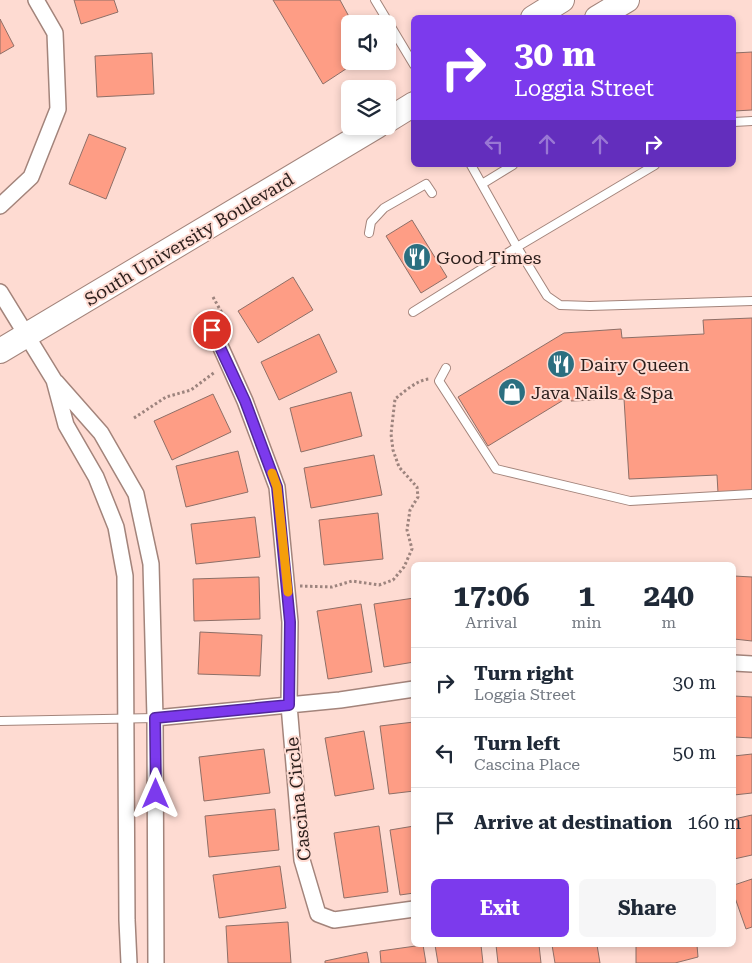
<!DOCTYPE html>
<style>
body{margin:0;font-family:"Roboto Serif",serif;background:#f6f6f7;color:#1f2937;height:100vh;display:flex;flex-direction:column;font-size:19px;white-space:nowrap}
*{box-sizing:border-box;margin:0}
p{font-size:16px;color:#747a83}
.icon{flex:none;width:28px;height:28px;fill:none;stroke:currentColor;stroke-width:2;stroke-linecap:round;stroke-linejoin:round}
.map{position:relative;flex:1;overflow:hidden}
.details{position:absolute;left:411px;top:562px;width:325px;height:385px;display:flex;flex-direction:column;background:#fff;border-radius:8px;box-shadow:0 2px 8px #0003}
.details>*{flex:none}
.guide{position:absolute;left:411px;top:15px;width:325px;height:152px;border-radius:8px;box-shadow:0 2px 8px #0003;background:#7c3aed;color:#fff;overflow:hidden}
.fabs{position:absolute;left:341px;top:15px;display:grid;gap:10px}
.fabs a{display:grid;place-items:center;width:55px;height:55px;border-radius:8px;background:#fff;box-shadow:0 2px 8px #0003;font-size:25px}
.pin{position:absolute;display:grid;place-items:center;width:42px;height:42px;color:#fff;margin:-21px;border:2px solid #fff;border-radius:50%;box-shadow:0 1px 5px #0007}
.me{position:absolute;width:55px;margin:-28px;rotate:0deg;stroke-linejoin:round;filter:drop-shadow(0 0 4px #0008)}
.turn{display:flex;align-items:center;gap:18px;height:105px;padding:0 20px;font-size:22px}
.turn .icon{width:65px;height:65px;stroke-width:2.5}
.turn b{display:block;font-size:35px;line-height:42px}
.lanes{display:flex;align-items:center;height:48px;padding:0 20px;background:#0003;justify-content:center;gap:25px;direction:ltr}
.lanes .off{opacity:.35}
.eta{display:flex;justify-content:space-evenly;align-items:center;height:85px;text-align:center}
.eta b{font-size:30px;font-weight:700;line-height:35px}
.cta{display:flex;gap:10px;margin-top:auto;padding:10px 20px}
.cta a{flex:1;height:58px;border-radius:8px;background:#7c3aed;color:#fff;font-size:20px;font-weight:700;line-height:58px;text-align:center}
.cta a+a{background:#f6f6f7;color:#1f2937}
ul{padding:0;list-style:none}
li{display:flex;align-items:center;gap:15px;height:70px;padding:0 20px;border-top:1px solid #e0e1e3}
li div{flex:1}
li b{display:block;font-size:19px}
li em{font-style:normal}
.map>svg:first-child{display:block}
</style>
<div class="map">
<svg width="752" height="963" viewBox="0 0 752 963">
<rect width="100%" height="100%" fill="#fedbd2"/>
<path fill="#fe9d85" stroke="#8e6f67" d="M74,0H114L118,12L81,24Z
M273,0H340L353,24H350V61H358L323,84Z
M0,19L14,46L0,54Z
M752,52V110L734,111V53Z
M152,53L154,94L97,97L95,56Z
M89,134L126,148L106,199L69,184Z
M412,220L447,277L421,293L386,236Z
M293,277L313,310L258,343L238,311Z
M752,318V491L718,493L717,475L629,479L624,399L571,401L570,396L488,446L458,397L564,333L621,329L622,338L704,334L703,320Z
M319,334L337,372L279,400L261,362Z
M351,392L362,436L301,452L290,408Z
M213,394L231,432L172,460L154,421Z
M238,451L248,492L186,507L176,466Z
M374,455L382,495L311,508L304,468Z
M378,513L383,559L324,565L319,520Z
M255,517L260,557L196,564L191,524Z
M734,576L752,577V641L734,639Z
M259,577L260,619L194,621L193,579Z
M414,598V662L384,667L374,604Z
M361,604L372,672L328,679L317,611Z
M200,632L262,635L260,676L198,674Z
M734,696L752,697V738L734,737Z
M414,722V791L389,794L380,726Z
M364,731L374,789L335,796L325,738Z
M264,749L270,793L204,801L199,757Z
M752,754V793L734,795V756Z
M275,809L279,850L209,857L205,816Z
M752,815V855L734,859V819Z
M379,826L388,892L344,898L334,833Z
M414,826V893L400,895L390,830Z
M280,866L286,908L219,918L213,875Z
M752,879V927L746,929L734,895V885Z
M288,922L291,963H228L226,926Z
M423,945L426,963H381L380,951Z
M435,945H481L483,963H438Z
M496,945H539L541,963H498Z
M552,945H597L600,963H555Z
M636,945H697L698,957L675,963H636Z
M367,952L369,963H325V961Z"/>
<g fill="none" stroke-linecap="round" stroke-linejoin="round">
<g stroke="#a3847b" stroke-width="10">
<path id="lane" d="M375,0L414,65
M734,122L752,121
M471,165L517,247L547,296L560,305L590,306L752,301
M482,184L513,165
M369,233L371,222L384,208L426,184L432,193
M413,312L517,247L655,165
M446,368L439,381L496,469L630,501L752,494
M0,721L155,718"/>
</g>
<g stroke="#a3847b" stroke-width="18">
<path id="street" d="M0,206L31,177L58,109L55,33L36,0
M0,292L54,380L66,425L96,477L116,527L125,576L127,920L129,963
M213,330L245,401L277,487L290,622L289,705L302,860L318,914L334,920L414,909
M56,382L101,433L136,494L151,564L155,718L156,963
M734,663L752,664
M155,718L340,700L414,689"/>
</g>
<g stroke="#a3847b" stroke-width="26">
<path id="primary" d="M533,18L562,0
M597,18L627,0
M388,120L414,104
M0,351L377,126"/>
</g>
<path stroke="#9d847e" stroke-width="3" stroke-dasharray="2.5 2.5" stroke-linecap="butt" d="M213,297L227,322
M134,418L166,397L191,390L215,372
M300,586L332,587L352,581L379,585L393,580L404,567L412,549L407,530L410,510L418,497L417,487L399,467L393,450L391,434L395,399C405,391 417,380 429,379"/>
<use href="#lane" stroke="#fff" stroke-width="8"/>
<use href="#street" stroke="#fff" stroke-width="15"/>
<use href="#primary" stroke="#fff" stroke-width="24"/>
</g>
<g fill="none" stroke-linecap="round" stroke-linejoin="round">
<g stroke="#51269a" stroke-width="12">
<path id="route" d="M156,794L155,718L289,705L290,622L277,487L245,401L212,330"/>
</g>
<use href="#route" stroke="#7c3aed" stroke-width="9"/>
<path stroke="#f59e0b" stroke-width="9" d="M272,473L277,487L288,592"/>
</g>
<defs>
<g id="restaurant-disc" transform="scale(1.4375)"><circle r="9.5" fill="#2b6f80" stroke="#fedbd2"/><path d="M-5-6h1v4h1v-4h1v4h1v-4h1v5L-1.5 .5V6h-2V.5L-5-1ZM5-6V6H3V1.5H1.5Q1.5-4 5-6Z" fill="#fff"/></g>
<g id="shop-disc" transform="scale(1.4375)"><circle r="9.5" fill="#2b6f80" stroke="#fedbd2"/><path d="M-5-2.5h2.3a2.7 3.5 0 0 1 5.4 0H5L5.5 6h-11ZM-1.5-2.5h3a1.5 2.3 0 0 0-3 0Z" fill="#fff"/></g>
</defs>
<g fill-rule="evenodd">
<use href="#restaurant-disc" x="417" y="257"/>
<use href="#restaurant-disc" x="561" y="364"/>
<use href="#shop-disc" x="512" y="392"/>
</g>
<g text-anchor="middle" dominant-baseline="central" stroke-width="4" stroke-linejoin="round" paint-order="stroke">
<g font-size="18" fill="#2c1f1c" stroke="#fedbd2">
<text transform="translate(189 239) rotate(-31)">South University Boulevard</text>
<text transform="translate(298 799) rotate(-96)">Cascina Circle</text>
</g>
<g font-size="18" fill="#2c1f1c" stroke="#fedbd2" text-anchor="start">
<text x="436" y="257">Good Times</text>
<text x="580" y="364">Dairy Queen</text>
<text x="531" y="392">Java Nails &amp; Spa</text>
</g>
</g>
</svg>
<div class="fabs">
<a><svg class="icon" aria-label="sound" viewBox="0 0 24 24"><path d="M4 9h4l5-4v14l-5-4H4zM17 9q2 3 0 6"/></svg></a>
<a><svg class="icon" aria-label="layers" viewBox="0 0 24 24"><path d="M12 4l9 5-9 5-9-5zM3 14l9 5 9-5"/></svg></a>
</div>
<div class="pin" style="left:212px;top:330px;background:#d93025"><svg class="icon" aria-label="arrive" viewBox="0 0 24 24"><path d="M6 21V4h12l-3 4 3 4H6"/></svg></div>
<svg class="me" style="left:156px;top:794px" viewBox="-20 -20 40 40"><path d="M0-17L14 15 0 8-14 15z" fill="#7c3aed" stroke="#fff" stroke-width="4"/></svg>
<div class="guide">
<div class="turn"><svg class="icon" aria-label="right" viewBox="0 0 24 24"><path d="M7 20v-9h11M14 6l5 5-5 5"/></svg><div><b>30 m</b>Loggia Street</div></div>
<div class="lanes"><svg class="icon off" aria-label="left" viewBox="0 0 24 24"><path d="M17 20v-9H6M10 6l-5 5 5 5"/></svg><svg class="icon off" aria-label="ahead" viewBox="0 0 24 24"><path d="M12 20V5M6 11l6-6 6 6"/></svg><svg class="icon off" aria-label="ahead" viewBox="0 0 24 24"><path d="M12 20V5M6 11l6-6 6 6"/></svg><svg class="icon" aria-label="right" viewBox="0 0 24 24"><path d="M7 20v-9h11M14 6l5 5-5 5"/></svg></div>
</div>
<section class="details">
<div class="eta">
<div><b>17:06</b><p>Arrival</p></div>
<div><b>1</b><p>min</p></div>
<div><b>240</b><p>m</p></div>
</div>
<ul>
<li><svg class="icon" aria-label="right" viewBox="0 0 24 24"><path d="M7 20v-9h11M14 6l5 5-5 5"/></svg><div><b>Turn right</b><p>Loggia Street</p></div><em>30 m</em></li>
<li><svg class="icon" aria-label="left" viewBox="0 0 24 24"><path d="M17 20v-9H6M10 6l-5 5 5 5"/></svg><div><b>Turn left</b><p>Cascina Place</p></div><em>50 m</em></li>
<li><svg class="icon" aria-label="arrive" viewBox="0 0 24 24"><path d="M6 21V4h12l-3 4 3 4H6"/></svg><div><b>Arrive at destination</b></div><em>160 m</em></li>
</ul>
<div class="cta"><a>Exit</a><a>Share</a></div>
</section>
</div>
